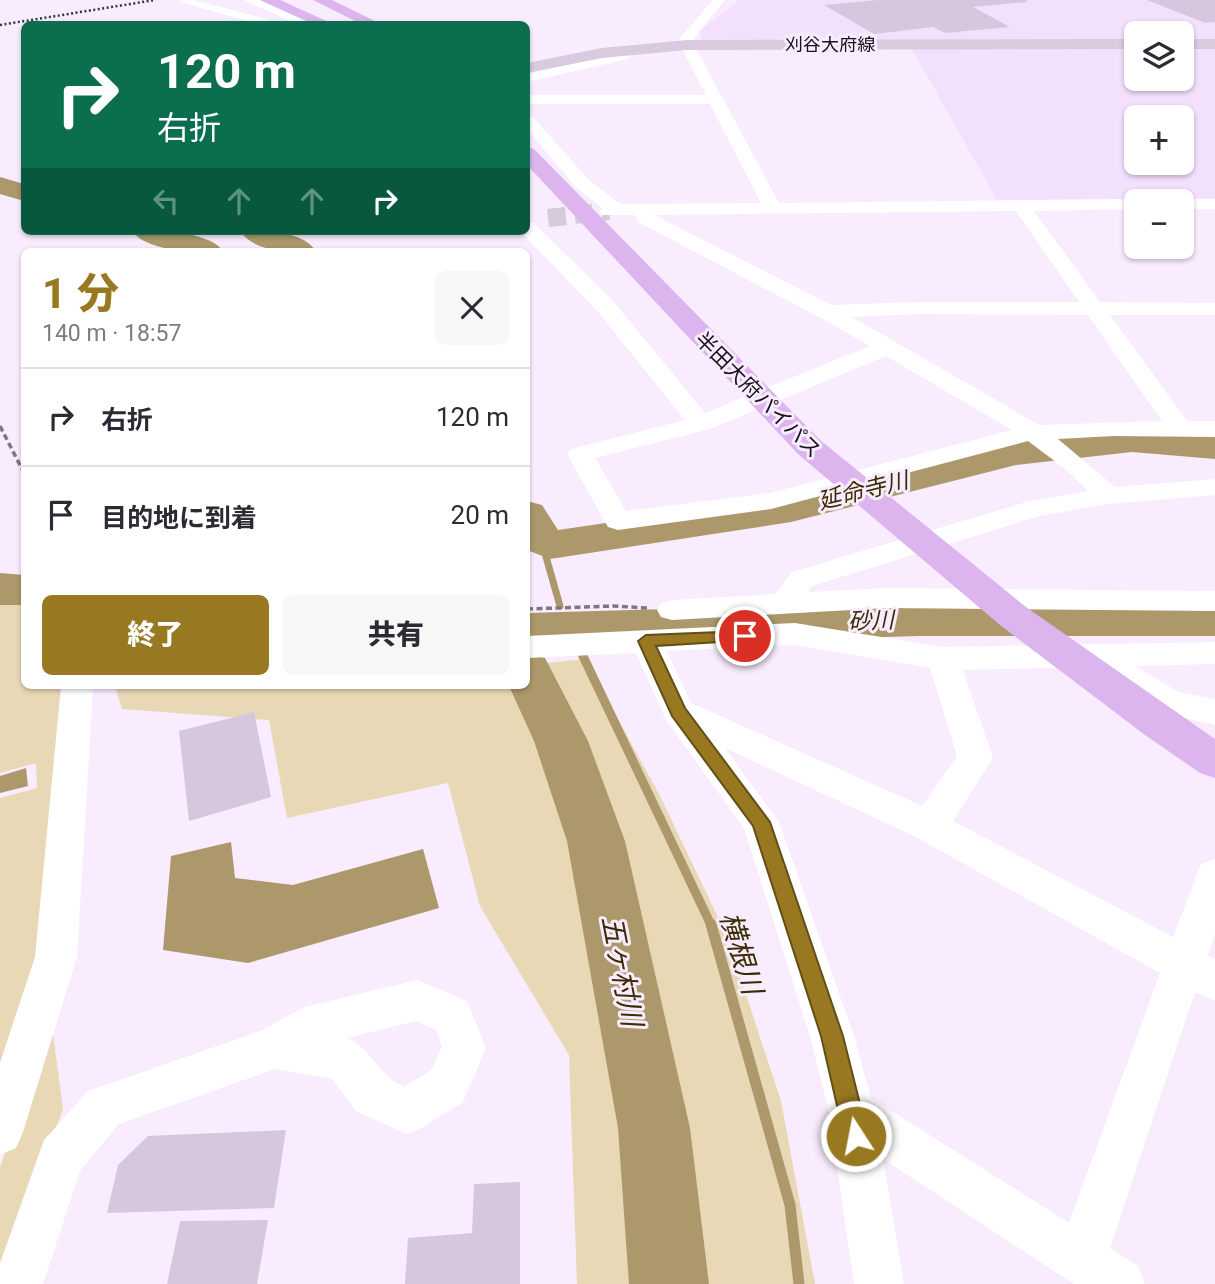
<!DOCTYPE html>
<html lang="ja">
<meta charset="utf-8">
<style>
body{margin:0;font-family:Roboto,"Noto Sans JP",sans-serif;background:#f7f7f7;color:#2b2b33;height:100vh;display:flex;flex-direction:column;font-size:26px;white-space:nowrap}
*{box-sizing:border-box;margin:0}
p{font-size:23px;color:#7c7c81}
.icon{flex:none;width:38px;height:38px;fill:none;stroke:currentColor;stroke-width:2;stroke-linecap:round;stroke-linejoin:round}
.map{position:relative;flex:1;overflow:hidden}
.sheet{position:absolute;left:21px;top:248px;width:509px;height:441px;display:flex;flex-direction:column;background:#fff;border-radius:10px;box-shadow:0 2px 5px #0004}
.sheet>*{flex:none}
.banner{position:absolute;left:21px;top:21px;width:509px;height:214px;border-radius:10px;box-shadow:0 2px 5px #0004;background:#0b6e4f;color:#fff;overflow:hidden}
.buttons{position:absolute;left:1124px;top:21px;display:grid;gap:14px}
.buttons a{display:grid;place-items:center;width:70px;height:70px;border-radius:10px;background:#fff;box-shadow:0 2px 5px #0004;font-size:35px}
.pin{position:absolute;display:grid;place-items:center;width:60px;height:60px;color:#fff;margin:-30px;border:4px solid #fff;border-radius:50%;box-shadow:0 2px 7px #0007}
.me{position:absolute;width:77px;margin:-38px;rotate:349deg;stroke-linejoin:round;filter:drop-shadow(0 0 5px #0008)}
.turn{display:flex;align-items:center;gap:24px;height:147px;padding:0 21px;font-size:32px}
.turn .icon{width:91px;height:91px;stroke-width:2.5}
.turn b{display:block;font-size:49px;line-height:60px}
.lanes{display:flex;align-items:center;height:66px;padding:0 21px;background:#0003;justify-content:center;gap:35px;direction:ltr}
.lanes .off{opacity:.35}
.round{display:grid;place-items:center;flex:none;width:74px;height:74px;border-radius:10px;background:#f7f7f7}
.headline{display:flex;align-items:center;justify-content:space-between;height:119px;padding:0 21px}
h1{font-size:42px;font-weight:800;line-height:52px;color:#997822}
.action{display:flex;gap:14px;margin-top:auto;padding:14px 21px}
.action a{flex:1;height:80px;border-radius:10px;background:#997822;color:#fff;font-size:28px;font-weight:800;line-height:80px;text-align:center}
.action a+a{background:#f7f7f7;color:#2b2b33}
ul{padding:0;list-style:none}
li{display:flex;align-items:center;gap:21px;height:98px;padding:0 21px;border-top:2px solid #e1e1e2}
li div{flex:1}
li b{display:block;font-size:26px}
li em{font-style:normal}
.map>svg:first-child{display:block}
</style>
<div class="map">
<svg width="1215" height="1284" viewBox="0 0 1215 1284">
<rect width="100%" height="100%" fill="#f8ecfe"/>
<path fill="#f3e0fd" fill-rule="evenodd" d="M735,0H1215V40H1181V33H1136V40L701,41L700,31L737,2Z
M1181,47H1215V198L997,200L912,49L1136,48V79H1181ZM1136,117H1181V163H1136Z"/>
<path fill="#e8d8b5" d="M0,602L24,606V686H68L47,957L0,1099V798L37,788L36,763L0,773Z
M585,659L660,796L726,934L781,1101L815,1284H577L569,1055L480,906L448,783L287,818L269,720L122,709L115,686H527V665Z
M50,1012L63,1109L0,1284V1168Z"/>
<path fill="#ac986a" d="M26,768L28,786L0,793V776Z
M231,842L235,878L293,885L423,849L439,908L248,963L163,950L171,856Z"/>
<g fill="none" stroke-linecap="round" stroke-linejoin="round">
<path stroke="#ac986a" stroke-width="7" d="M541,539L560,606"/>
<path stroke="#ac986a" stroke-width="9" d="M582,654L711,925"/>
<path stroke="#ac986a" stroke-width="11" d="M711,924L790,1205L799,1284"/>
<path fill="#ac986a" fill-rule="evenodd" d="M0,177L24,184V201L0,194Z
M132,231C157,231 209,230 224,252C200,252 148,253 132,231Z
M240,231C265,231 301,229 317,252C292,252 256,254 240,231Z
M1132,428L1215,435V459L1132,452L1016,465L791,522L550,559L527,550V501L542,505L558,530L791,496L1015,441Z
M0,573L24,575V605H0Z
M919,602H1215V636H919L527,647V613Z
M527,653L545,658L588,741L625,841L690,1128L709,1284H629L618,1128L567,841L534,741L509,686H527Z"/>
</g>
<path fill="#d6c7de" d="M878,0H1027V2L973,7L1010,27L945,33L933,27L874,34L824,5Z
M1147,0H1215V22L1205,23Z
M254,712L271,797L189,821L179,731Z
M286,1130L274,1208L107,1213L118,1165L148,1136Z
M520,1182V1284H405L408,1238L472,1233L474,1184Z
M268,1220L257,1284H167L180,1221Z"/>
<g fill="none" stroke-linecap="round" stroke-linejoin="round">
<path stroke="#d6cbdc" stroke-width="18" stroke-dasharray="18 9" stroke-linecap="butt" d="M548,218L609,211"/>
<path stroke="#7e7682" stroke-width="3.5" stroke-dasharray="6 3.5" stroke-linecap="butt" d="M0,426L24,473
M527,609L613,606L647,608"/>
<path fill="#fff" fill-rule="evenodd" d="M194,0L273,21L274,24H256L178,1Z
M244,0H260L312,24H296Z
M713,0H725L694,38V45L779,203L1136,199L1143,201H1136V209L1034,211L1100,302L1215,303V315H1110L1187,421H1215V437L1114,436L1058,439L1115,487L1215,479V495L1109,504L1040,516L812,586L808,592L887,588L1215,591V611L887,608L672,620L661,617L657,610L661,603L672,600L775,594L792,572L1026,502L1088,491L1064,468L1028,441L771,509L618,530L608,527L567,454L571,449L685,420L598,312L520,231H527V221L534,223L614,302L705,413L870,346L819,317L638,222L635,215H602L600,211L602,208L576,187L527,129V115L533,117L588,179L620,204L761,203L710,104H527V95H706L680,45V38ZM1016,211L1079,302H919L831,305L654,215ZM919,314L1088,315L1162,421L1039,425L852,317ZM886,356L1012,430L770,493L626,511L595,458L710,429Z
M627,46L634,50L628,59L527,82V74L618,53Z
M1181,199H1215V209H1181V201H1174Z
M795,623L943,647L1215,642V664L1135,666L1178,692L1215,699V725L1157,712L1088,667L963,670L993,758L953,821L1173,937L1201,864L1215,859V934L1208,955L1215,959V1001L1195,992L1110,1248L1138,1266L1145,1284H1074L883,1159L904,1284H854L829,1112L810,1036L744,828L666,720L636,653L527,658V636ZM795,645L930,668L957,756L922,806L691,703L667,651ZM725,748L916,837L1160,973L1069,1223L871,1098L854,1036L779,822Z
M61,686H93L77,957L23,1132L16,1148L0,1155V1063L35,957Z
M418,980L467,1001L486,1048L463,1102L423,1127L407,1134L357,1112L332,1079L275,1069L119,1124L80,1171L43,1284H0V1263L44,1140L88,1091L263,1030L304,1007ZM416,1021L436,1030L442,1047L431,1070L404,1087C377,1075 373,1049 347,1038Z"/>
<path fill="#d9cadf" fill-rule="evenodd" d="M1136,39V49L687,50L602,58L527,73V63L602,48L687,40Z
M1181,39H1215V49H1181Z"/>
<path fill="#dcb4ee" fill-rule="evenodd" d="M260,0H280L333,24H313Z
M313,0H332L381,24H361Z
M527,147L534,149L820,440L1026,607L1215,739V778L1200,773L1145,735L1000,625L798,454L527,165Z"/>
<path stroke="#3a333d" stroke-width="2.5" stroke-dasharray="2 2.5" stroke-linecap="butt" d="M0,25L155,0"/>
</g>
<path fill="#997822" stroke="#634e16" stroke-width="2" d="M745,631L753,636L751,640L656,646L685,708L770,822L843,1036L868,1136L864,1145L856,1148L848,1145L844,1136L821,1036L753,826L672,716L638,641L646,635Z"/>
<g text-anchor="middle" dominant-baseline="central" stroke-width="6" stroke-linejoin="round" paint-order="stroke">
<g font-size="18" fill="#18121a" stroke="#f8ecfe">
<text x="830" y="44">刈谷大府線</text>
</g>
<g font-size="21" fill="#18121a" stroke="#f8ecfe">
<text transform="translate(758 395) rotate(45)">半田大府パイパス</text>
</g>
<g font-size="23" font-style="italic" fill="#3b2c03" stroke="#f8ecfe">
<text transform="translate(863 491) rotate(-14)">延命寺川</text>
<text transform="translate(871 621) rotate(-2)">砂川</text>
</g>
<g font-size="28" font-style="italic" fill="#3b2c03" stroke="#f8ecfe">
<text transform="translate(741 953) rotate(73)">横根川</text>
<text transform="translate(622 971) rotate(79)">五ヶ村川</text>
</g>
</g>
</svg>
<div class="buttons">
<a><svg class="icon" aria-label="layers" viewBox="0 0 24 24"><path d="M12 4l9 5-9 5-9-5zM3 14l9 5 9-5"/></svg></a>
<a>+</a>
<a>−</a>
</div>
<div class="pin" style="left:745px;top:636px;background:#d93025"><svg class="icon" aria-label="arrive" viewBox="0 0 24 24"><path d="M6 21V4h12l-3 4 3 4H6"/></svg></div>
<svg class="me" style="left:856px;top:1136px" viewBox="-20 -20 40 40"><circle r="17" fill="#997822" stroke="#fff" stroke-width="3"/><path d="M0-11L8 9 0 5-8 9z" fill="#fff"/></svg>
<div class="banner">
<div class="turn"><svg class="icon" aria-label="right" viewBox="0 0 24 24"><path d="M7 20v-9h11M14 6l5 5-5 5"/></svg><div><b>120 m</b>右折</div></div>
<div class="lanes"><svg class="icon off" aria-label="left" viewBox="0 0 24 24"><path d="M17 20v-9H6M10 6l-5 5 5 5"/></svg><svg class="icon off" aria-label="ahead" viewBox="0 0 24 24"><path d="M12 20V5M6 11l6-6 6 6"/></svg><svg class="icon off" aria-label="ahead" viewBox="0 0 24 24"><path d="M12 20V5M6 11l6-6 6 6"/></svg><svg class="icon" aria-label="right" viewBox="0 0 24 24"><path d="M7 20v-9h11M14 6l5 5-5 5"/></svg></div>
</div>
<section class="sheet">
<div class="headline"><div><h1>1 分</h1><p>140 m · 18:57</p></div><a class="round"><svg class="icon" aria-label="close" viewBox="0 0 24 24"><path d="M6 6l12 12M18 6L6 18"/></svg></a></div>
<ul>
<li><svg class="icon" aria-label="right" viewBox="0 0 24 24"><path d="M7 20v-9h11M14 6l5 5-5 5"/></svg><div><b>右折</b></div><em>120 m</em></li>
<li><svg class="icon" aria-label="arrive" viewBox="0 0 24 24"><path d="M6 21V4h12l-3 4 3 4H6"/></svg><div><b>目的地に到着</b></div><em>20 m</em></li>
</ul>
<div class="action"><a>終了</a><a>共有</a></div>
</section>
</div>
